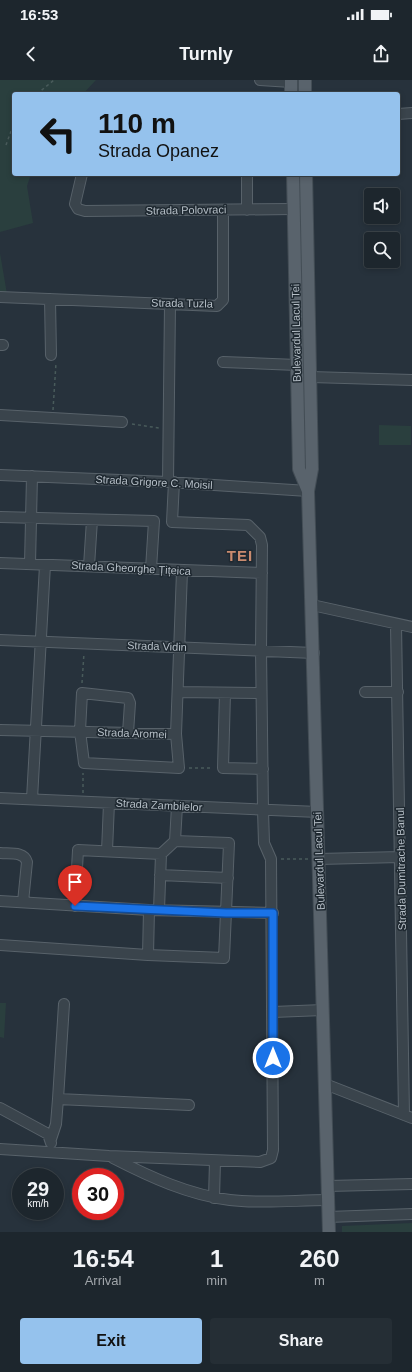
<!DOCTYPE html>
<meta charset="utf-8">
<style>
body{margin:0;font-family:Arial,sans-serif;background:#252e35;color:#f1f3f6;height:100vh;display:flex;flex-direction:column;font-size:15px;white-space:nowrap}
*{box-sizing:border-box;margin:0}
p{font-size:13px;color:#a0a5aa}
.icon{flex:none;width:22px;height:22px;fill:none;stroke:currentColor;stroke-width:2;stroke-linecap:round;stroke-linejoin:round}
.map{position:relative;height:1152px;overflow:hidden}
.details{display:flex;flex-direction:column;background:#1d262d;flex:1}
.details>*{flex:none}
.banner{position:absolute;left:12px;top:12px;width:388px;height:84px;border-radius:4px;box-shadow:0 2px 6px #0003,0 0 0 1px #3b4349;background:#95c2ed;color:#111;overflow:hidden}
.buttons{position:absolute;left:364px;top:108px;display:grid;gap:8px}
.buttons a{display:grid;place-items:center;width:36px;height:36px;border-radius:4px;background:#1d262d;box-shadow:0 2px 6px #0003,0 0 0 1px #3b4349;font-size:20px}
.speed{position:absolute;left:12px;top:1088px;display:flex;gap:8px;font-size:20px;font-weight:700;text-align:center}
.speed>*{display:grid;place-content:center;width:52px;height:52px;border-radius:50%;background:#1d262d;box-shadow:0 2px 6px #0003,0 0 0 1px #3b4349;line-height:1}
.speed small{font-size:10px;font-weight:400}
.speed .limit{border:6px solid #d22;background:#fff;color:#111}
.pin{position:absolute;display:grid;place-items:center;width:34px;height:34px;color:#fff;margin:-41px -17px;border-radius:50% 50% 50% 0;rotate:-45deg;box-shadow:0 0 4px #0007}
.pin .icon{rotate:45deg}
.me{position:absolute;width:44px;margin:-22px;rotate:0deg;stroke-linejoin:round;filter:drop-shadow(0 0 3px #0008)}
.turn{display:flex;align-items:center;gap:14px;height:84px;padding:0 20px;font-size:18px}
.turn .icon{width:52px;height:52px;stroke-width:2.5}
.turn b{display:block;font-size:28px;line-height:34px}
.eta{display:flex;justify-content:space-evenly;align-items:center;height:68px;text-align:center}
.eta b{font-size:24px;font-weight:600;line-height:28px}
.action{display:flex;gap:8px;margin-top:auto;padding:8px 20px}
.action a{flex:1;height:46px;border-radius:4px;background:#95c2ed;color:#111;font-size:16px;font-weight:600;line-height:46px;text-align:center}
.action a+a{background:#252e35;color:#f1f3f6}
.status{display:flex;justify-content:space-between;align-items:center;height:28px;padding:0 20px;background:#1d262d;direction:ltr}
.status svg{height:11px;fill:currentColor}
header{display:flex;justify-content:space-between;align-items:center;height:52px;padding:0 20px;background:#1d262d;font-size:18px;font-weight:600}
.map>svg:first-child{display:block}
</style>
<div class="status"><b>16:53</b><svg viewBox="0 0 49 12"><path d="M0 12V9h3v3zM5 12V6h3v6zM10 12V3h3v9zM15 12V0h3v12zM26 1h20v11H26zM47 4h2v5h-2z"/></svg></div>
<header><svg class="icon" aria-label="back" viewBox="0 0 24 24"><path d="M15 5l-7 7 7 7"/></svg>Turnly<svg class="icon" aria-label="share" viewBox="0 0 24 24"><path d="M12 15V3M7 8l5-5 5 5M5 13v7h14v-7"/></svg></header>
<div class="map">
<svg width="412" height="1152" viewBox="0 0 412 1152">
<rect width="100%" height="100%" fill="#27323c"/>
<path fill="#2a3f3e" d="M0,0H96L83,14H14V94H31L27,106L33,143L0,152Z
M0,173L7,214H0Z
M379,345L411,346V365H379Z
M0,923H6L4,958L0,957Z
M412,1143V1152H342V1146Z"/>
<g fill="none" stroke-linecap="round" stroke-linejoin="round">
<g stroke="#58626a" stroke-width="12">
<path id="minor" d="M260,0L291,2
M398,34L412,33
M82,94L75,124L78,129L85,131L293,129
M247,94V130
M0,217L217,226L223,220V130
M50,219L51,275
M0,265H3
M223,282L297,285
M311,297L412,300
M0,335L122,342
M0,395L168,402L308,411
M168,402L170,224
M0,437L154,441L151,489
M0,483L262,493
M30,484L32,396
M89,486L92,440
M312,525L412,547
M396,544L404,1035
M0,560L314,573
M178,612L261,613
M365,612H398
M225,613L223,688L263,689
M0,650L176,654
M128,653L130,623L128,618L82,613L80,651L84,683L179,688L176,654L182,491
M0,718L318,732
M32,719L45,485
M107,771L109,723
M0,773C9,774 24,771 27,782L23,822
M319,779L400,777
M160,795L228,798
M0,821L149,830L273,833
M75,826L78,770L161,774L175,761L177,726
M159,830L161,774
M0,865L148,875L224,878L229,763L175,761
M148,875L149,830
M273,932L323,930
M325,1004L412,1038
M58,1019L64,924
M0,1028L48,1054L51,1063
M51,1059L56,1044L58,1019L189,1025
M0,1069L109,1076L260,1082L271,1078L273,1070L271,779L264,763L263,730L261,570L262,465L260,457L248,445L172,442L174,402
M113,1078C150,1097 189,1115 230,1120C262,1124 296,1120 328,1120
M328,1106L412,1104
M214,1118L215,1081
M328,1137L412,1134"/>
</g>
<g stroke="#434d55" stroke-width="14">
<path id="major" d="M291,0V14
M305,0V14
M293,94L299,389L308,411
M306,94L312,389L308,411L329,1152"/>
</g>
<path stroke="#495b5b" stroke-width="1.5" stroke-dasharray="3 3" stroke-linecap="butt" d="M37,14L54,0
M6,65L14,43
M53,330L56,283
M132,344L159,348
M82,603L84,573
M189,688H213
M83,713V693
M281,779H309"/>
<use href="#minor" stroke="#3a444c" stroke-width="10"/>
<use href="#major" stroke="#59636c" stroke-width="12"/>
</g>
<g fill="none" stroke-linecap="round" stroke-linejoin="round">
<g stroke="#114b97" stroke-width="10">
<path id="route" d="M75,826L226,833H273V978"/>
</g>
<use href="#route" stroke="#1a73e8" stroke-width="7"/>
</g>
<g text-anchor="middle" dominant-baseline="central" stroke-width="3" stroke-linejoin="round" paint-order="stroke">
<g font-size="11" fill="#b6bfc7" stroke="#1f2931">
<text transform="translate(186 130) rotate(-1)">Strada Polovraci</text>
<text transform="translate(182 223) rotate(1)">Strada Tuzla</text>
<text transform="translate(296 253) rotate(-91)">Bulevardul Lacul Tei</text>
<text transform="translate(154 402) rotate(3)">Strada Grigore C. Moisil</text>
<text transform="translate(131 488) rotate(3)">Strada Gheorghe Țițeica</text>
<text transform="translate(157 566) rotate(2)">Strada Vidin</text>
<text transform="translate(132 653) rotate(2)">Strada Aromei</text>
<text transform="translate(159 725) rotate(3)">Strada Zambilelor</text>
<text transform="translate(319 781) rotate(-92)">Bulevardul Lacul Tei</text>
<text transform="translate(401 789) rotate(-91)">Strada Dumitrache Banul</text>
</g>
<g font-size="15" font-weight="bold" letter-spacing="1" fill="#ca8b6f" stroke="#1f2931">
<text x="240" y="475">TEI</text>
</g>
</g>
</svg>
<div class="buttons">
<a><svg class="icon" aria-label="sound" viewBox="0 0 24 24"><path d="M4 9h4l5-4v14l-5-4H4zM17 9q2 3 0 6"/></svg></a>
<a><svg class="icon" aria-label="search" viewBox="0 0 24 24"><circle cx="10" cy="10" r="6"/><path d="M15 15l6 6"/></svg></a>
</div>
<div class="speed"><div>29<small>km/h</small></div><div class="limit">30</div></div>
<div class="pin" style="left:75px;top:826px;background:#d93025"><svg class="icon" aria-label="arrive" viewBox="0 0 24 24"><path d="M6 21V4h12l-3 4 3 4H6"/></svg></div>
<svg class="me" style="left:273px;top:978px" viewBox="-20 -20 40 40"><circle r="17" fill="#1a73e8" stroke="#fff" stroke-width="3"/><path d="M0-11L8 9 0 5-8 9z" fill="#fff"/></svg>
<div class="banner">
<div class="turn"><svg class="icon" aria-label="left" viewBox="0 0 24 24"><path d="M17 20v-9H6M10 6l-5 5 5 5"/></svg><div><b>110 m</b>Strada Opanez</div></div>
</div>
</div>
<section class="details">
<div class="eta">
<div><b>16:54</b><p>Arrival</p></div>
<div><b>1</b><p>min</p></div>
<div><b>260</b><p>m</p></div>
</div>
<div class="action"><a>Exit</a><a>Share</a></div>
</section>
